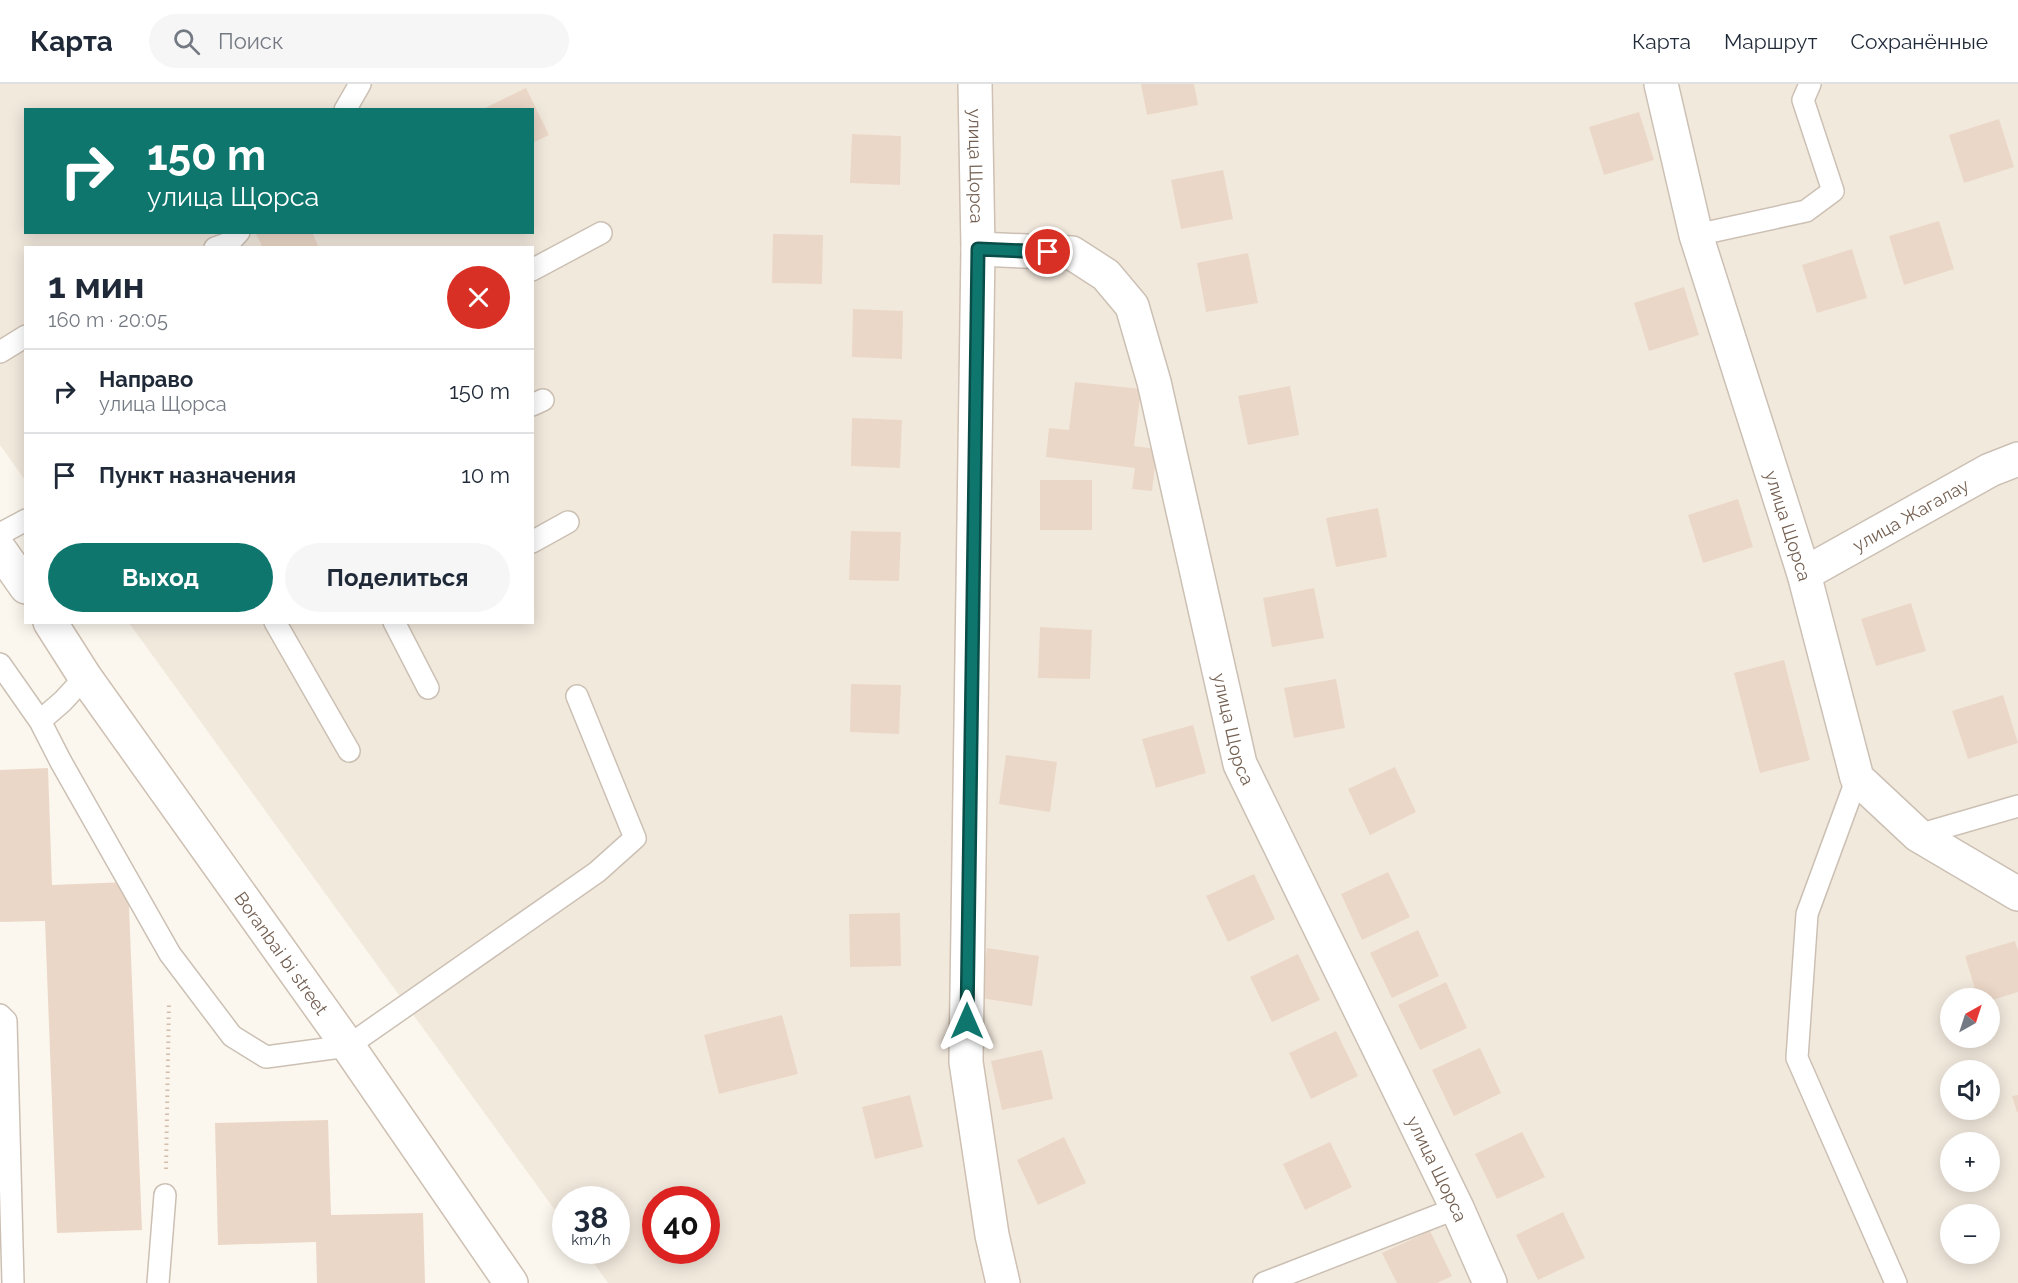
<!DOCTYPE html>
<html lang="ru">
<meta charset="utf-8">
<style>
body{margin:0;font-family:Raleway,sans-serif;background:#f6f6f7;color:#1f2937;height:100vh;display:flex;flex-direction:column;font-size:22px;white-space:nowrap}
*{box-sizing:border-box;margin:0}
p{font-size:20px;color:#747a83}
.icon{flex:none;width:33px;height:33px;fill:none;stroke:currentColor;stroke-width:2;stroke-linecap:round;stroke-linejoin:round}
.map{position:relative;flex:1;overflow:hidden}
.sheet{position:absolute;left:24px;top:162px;width:510px;height:378px;display:flex;flex-direction:column;background:#fff;border-radius:0px;box-shadow:0 3px 15px #0003}
.sheet>*{flex:none}
.hud{position:absolute;left:24px;top:24px;width:510px;height:126px;border-radius:0px;box-shadow:0 3px 15px #0003;background:#0f766e;color:#fff;overflow:hidden}
.needle{width:39px;rotate:39deg}
.tools{position:absolute;left:1940px;top:904px;display:grid;gap:12px}
.tools a{display:grid;place-items:center;width:60px;height:60px;border-radius:50%;background:#fff;box-shadow:0 3px 15px #0003;font-size:30px}
.speed{position:absolute;left:552px;top:1102px;display:flex;gap:12px;font-size:30px;font-weight:700;text-align:center}
.speed>*{display:grid;place-content:center;width:78px;height:78px;border-radius:50%;background:#fff;box-shadow:0 3px 15px #0003;line-height:1}
.speed small{font-size:15px;font-weight:400}
.speed .limit{border:9px solid #d22;background:#fff;color:#111}
.pin{position:absolute;display:grid;place-items:center;width:51px;height:51px;color:#fff;margin:-26px;border:3px solid #fff;border-radius:50%;box-shadow:0 2px 6px #0007}
.me{position:absolute;width:66px;margin:-33px;rotate:0deg;stroke-linejoin:round;filter:drop-shadow(0 0 4px #0008)}
.turn{display:flex;align-items:center;gap:21px;height:126px;padding:0 24px;font-size:27px}
.turn .icon{width:78px;height:78px;stroke-width:2.5}
.turn b{display:block;font-size:42px;line-height:51px}
.round{display:grid;place-items:center;flex:none;width:63px;height:63px;border-radius:32px;background:#f6f6f7}
.headline{display:flex;align-items:center;justify-content:space-between;height:102px;padding:0 24px}
h1{font-size:36px;font-weight:700;line-height:45px}
.primary-button{display:flex;gap:12px;margin-top:auto;padding:12px 24px}
.primary-button a{flex:1;height:69px;border-radius:36px;background:#0f766e;color:#fff;font-size:24px;font-weight:700;line-height:69px;text-align:center}
.primary-button a+a{background:#f6f6f7;color:#1f2937}
ul{padding:0;list-style:none}
li{display:flex;align-items:center;gap:18px;height:84px;padding:0 24px;border-top:2px solid #e0e1e3}
li div{flex:1}
li b{display:block;font-size:22px}
li em{font-style:normal}
header{display:flex;align-items:center;gap:36px;box-sizing:border-box;height:84px;padding:0 30px;background:#fff;border-bottom:2px solid #e0e1e3}
header strong{font-size:28px}
nav{display:flex;gap:33px;margin-inline-start:auto;font-size:21px}
.search{width:420px;height:54px;background:#f6f6f7;display:flex;align-items:center;gap:15px;box-sizing:border-box;padding:0 21px;border-radius:33px;color:#747a83;font-size:22px}
.map>svg:first-child{display:block}
</style>
<header>
<strong>Карта</strong>
<div class="search"><svg class="icon" aria-label="search" viewBox="0 0 24 24"><circle cx="10" cy="10" r="6"/><path d="M15 15l6 6"/></svg>Поиск</div>
<nav><a>Карта</a><a>Маршрут</a><a>Сохранённые</a></nav>
</header>
<div class="map">
<svg width="2018" height="1199" viewBox="0 0 2018 1199">
<rect width="100%" height="100%" fill="#fbf7ee"/>
<path fill="#f2e9dd" fill-rule="evenodd" d="M0,0H2018V1199H608L585,1167H616V1116H566L565,1140L129,539L532,538V164H26L25,396L0,361ZM26,26H532V148H26ZM1950,915H1989V954H1950ZM1950,987H1989V1026H1950ZM1950,1059H1989V1098H1950ZM656,1116H706V1167H656ZM1950,1131H1989V1170H1950Z"/>
<path fill="#ebd7c7" d="M1141,0H1194L1198,21L1147,31Z
M526,4L549,51L532,59V26H481Z
M1639,28L1654,76L1604,91L1589,43Z
M1999,35L2014,83L1964,99L1949,51Z
M852,50L901,52L900,101L850,99Z
M1223,86L1233,135L1181,145L1171,96Z
M1939,137L1954,185L1904,201L1889,152Z
M258,148H312L319,164H263L256,150Z
M773,150L823,151L822,200L772,199Z
M1852,165L1867,214L1817,229L1802,181Z
M1248,169L1258,219L1206,228L1197,179Z
M1684,203L1699,251L1649,267L1634,219Z
M853,225L903,227L902,275L852,273Z
M1075,298L1141,305L1134,362L1157,365L1152,407L1132,405L1135,384L1046,373L1049,344L1069,346Z
M1290,302L1299,351L1248,361L1238,312Z
M852,334L902,336L900,384L851,382Z
M1040,396H1092V446H1040Z
M1738,415L1753,463L1703,479L1688,431Z
M1378,424L1387,473L1336,483L1326,434Z
M851,447L901,448L899,497L849,496Z
M1314,504L1324,554L1272,563L1263,514Z
M1911,519L1926,567L1876,582L1861,535Z
M1040,543L1092,546L1090,595L1038,594Z
M1784,576L1810,676L1760,689L1734,589Z
M1336,595L1345,644L1294,654L1284,604Z
M851,600L901,601L899,650L850,648Z
M2003,611L2018,659L1968,675L1952,627Z
M1193,641L1206,689L1156,704L1142,655Z
M1006,671L1057,678L1050,728L999,720Z
M1395,683L1416,728L1370,751L1348,705Z
M48,684L52,801L128,798L142,1146L57,1149L45,837L0,838V686Z
M1388,788L1410,833L1362,856L1341,810Z
M1254,790L1275,835L1228,858L1206,812Z
M900,829L901,882L850,883L849,830Z
M1418,846L1439,892L1392,914L1370,869Z
M2015,857L2018,867V908L1989,917V915H1978L1965,872Z
M987,864L1039,872L1032,922L980,914Z
M1298,870L1320,916L1272,938L1250,893Z
M1446,898L1467,944L1420,966L1398,921Z
M782,931L798,990L719,1010L704,951Z
M1336,947L1358,992L1311,1015L1289,969Z
M1480,964L1501,1009L1454,1032L1432,986Z
M1042,966L1053,1015L1002,1026L991,977Z
M910,1011L923,1063L875,1075L862,1023Z
M2018,1011V1028H2017L2012,1012Z
M328,1036L331,1131L423,1129L425,1199H317L316,1158L218,1161L215,1039Z
M1522,1048L1545,1093L1497,1115L1475,1070Z
M1064,1053L1086,1099L1038,1121L1017,1076Z
M1330,1058L1352,1103L1305,1126L1283,1080Z
M1563,1128L1585,1174L1538,1196L1516,1151Z
M1430,1147L1452,1192L1437,1199H1397L1382,1169Z"/>
<g fill="none" stroke-linecap="round" stroke-linejoin="round">
<g stroke="#ccc0b4" stroke-width="24">
<path id="lane" d="M345,26L360,0
M1696,151L1806,127L1833,107L1803,16L1810,0
M215,164L229,159L239,148
M532,186L601,149
M0,268L26,252
M532,321L543,316
M0,450L26,436
M532,458L568,438
M275,538L349,667
M394,538L428,604
M0,580L40,637
M85,593L63,617L40,637L61,678L170,870L232,952L266,973L348,962L597,788L635,754L577,612
M1857,694L1807,830L1797,974L1896,1199
M1918,751L2018,722
M0,931L6,937L13,1198
M158,1199L165,1111
M1264,1199L1457,1124"/>
</g>
<g stroke="#ccc0b4" stroke-width="36">
<g id="street">
<path id="s1" d="M1661,0L1696,151L1804,490L1857,694L1918,751L2018,810"/>
<path id="s2" d="M978,165L1072,169L1106,191L1132,222L1154,298L1240,680L1457,1124L1490,1199"/>
<path id="s3" d="M1804,490L1990,386L2018,375"/>
</g>
</g>
<g stroke="#cec0b2" stroke-width="36">
<g id="secondary">
<path id="s4" d="M975,0L978,165L966,978L992,1151L1003,1199"/>
<path d="M0,466L26,503"/>
<path id="s5" d="M50,538L85,593L348,962L511,1199"/>
</g>
</g>
<path stroke="#d3bdab" stroke-width="4" stroke-dasharray="1.5 4.5" stroke-linecap="butt" d="M166,1085L169,918"/>
<use href="#lane" stroke="#fff" stroke-width="21"/>
<use href="#street" stroke="#fff" stroke-width="33"/>
<use href="#secondary" stroke="#fff" stroke-width="33"/>
</g>
<g fill="none" stroke-linecap="round" stroke-linejoin="round">
<g stroke="#0a4d48" stroke-width="15">
<path id="route" d="M967,937L978,165L1048,168"/>
</g>
<use href="#route" stroke="#0f766e" stroke-width="10"/>
</g>
<g text-anchor="middle" dominant-baseline="central" stroke-width="5" stroke-linejoin="round" paint-order="stroke">
<g font-size="18" fill="#746052" stroke="#fdfaf4">
<text stroke="none"><textPath href="#s4" startOffset="82">улица Щорса</textPath></text>
<text stroke="none"><textPath href="#s3" startOffset="122">улица Жагалау</textPath></text>
<text stroke="none"><textPath href="#s1" startOffset="460">улица Щорса</textPath></text>
<text stroke="none"><textPath href="#s2" startOffset="610">улица Щорса</textPath></text>
<text stroke="none"><textPath href="#s5" startOffset="404">Boranbai bi street</textPath></text>
<text stroke="none"><textPath href="#s2" startOffset="1096">улица Щорса</textPath></text>
</g>
</g>
</svg>
<div class="tools">
<a><svg class="needle" viewBox="-14 -14 28 28"><path d="M0-13l5 13h-10z" fill="#e53935"/><path d="M0 13l5-13h-10z" fill="#747a83"/></svg></a>
<a><svg class="icon" aria-label="sound" viewBox="0 0 24 24"><path d="M4 9h4l5-4v14l-5-4H4zM17 9q2 3 0 6"/></svg></a>
<a>+</a>
<a>−</a>
</div>
<div class="speed"><div>38<small>km/h</small></div><div class="limit">40</div></div>
<div class="pin" style="left:1048px;top:168px;background:#d93025"><svg class="icon" aria-label="arrive" viewBox="0 0 24 24"><path d="M6 21V4h12l-3 4 3 4H6"/></svg></div>
<svg class="me" style="left:967px;top:937px" viewBox="-20 -20 40 40"><path d="M0-17L14 15 0 8-14 15z" fill="#0f766e" stroke="#fff" stroke-width="4"/></svg>
<div class="hud">
<div class="turn"><svg class="icon" aria-label="right" viewBox="0 0 24 24"><path d="M7 20v-9h11M14 6l5 5-5 5"/></svg><div><b>150 m</b>улица Щорса</div></div>
</div>
<section class="sheet">
<div class="headline"><div><h1>1 мин</h1><p>160 m · 20:05</p></div><a class="round" style="background:#d93025;color:#fff"><svg class="icon" aria-label="close" viewBox="0 0 24 24"><path d="M6 6l12 12M18 6L6 18"/></svg></a></div>
<ul>
<li><svg class="icon" aria-label="right" viewBox="0 0 24 24"><path d="M7 20v-9h11M14 6l5 5-5 5"/></svg><div><b>Направо</b><p>улица Щорса</p></div><em>150 m</em></li>
<li><svg class="icon" aria-label="arrive" viewBox="0 0 24 24"><path d="M6 21V4h12l-3 4 3 4H6"/></svg><div><b>Пункт назначения</b></div><em>10 m</em></li>
</ul>
<div class="primary-button"><a>Выход</a><a>Поделиться</a></div>
</section>
</div>
